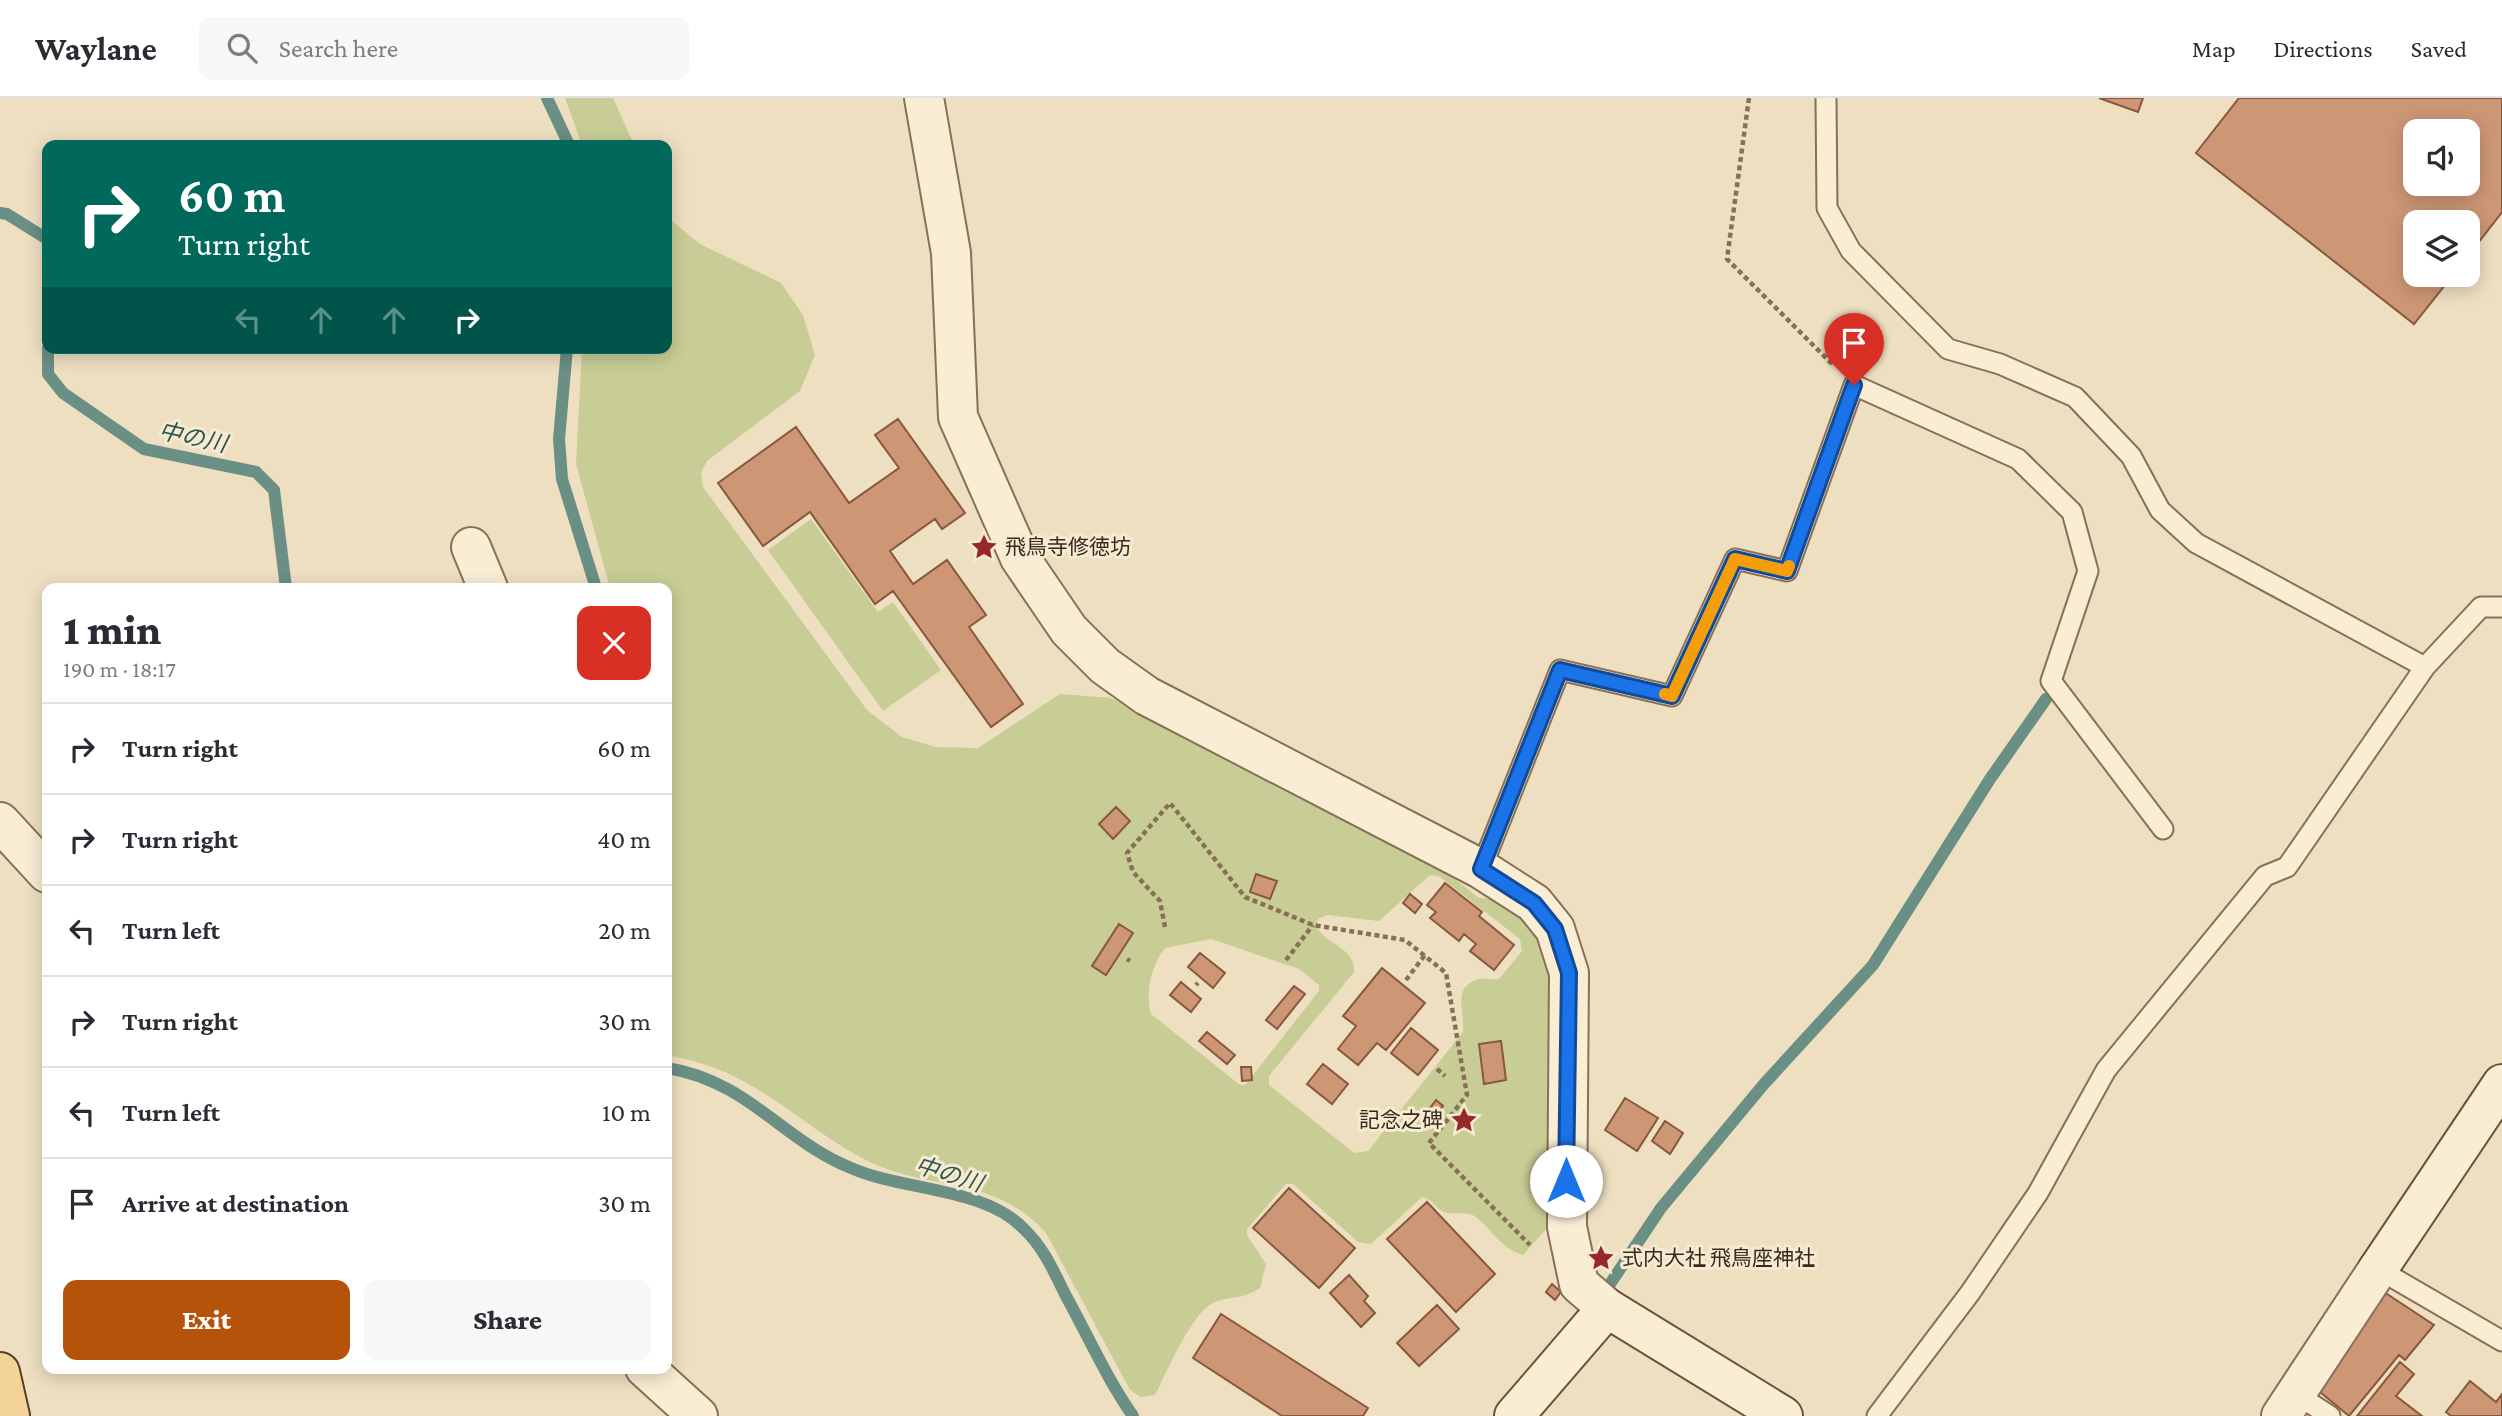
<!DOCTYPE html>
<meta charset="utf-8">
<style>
body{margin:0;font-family:"Crimson Pro","Noto Sans JP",serif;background:#f7f7f7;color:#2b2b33;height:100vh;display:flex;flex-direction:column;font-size:26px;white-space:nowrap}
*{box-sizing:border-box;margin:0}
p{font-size:23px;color:#7c7c81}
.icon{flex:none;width:38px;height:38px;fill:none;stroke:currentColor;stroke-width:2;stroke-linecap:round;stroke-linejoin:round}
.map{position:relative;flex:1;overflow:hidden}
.side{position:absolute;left:42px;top:485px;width:630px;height:791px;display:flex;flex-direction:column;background:#fff;border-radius:14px;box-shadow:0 4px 18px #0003}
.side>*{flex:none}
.hud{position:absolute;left:42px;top:42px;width:630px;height:214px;border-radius:14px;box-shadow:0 4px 18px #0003;background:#00695c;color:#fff;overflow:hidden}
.fabs{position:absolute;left:2403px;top:21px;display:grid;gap:14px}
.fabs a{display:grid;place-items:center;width:77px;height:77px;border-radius:14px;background:#fff;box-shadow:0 4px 18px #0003;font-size:35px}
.pin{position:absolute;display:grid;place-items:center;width:60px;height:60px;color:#fff;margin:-72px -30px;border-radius:50% 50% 50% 0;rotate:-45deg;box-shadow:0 0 7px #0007}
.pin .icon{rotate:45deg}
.me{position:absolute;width:77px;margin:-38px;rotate:0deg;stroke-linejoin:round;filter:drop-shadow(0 0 5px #0008)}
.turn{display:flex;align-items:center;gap:24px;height:147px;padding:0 21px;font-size:32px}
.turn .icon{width:91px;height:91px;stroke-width:2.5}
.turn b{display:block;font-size:49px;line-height:60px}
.lanes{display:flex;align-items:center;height:66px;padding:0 21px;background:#0003;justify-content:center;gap:35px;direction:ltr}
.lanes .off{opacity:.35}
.round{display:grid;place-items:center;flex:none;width:74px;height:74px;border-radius:14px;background:#f7f7f7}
.summary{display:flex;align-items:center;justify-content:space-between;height:119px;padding:0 21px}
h1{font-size:42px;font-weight:800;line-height:52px}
.cta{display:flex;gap:14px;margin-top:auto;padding:14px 21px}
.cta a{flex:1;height:80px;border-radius:14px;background:#b45309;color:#fff;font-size:28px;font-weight:800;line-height:80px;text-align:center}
.cta a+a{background:#f7f7f7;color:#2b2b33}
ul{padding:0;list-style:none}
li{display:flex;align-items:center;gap:21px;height:91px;padding:0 21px;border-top:2px solid #e1e1e2}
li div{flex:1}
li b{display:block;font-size:26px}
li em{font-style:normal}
header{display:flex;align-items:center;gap:42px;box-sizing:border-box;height:98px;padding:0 35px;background:#fff;border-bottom:2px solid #e1e1e2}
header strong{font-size:33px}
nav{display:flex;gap:38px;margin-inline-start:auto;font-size:24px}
.search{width:490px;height:63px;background:#f7f7f7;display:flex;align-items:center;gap:18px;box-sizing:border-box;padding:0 24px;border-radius:14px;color:#7c7c81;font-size:26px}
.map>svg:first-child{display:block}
</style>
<header>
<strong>Waylane</strong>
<div class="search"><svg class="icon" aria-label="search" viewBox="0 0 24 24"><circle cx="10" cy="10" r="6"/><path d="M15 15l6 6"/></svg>Search here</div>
<nav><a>Map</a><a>Directions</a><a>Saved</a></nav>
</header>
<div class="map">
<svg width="2502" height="1318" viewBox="0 0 2502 1318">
<rect width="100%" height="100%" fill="#eedfc1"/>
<path fill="#c8cd95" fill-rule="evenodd" d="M565,0H613L634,47H582Z
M667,119L700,146L781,185L803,217L815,257L800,293L707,363L701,375L703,389L867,612L902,639L936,649L978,650L1060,596L1111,600L1362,726L1407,744L1479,800L1505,802L1523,816L1554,869L1549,1128L1523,1157C1502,1151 1492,1132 1476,1119C1466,1112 1455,1118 1444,1114C1435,1110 1433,1101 1422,1099L1371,1146L1358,1144L1293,1086H1286L1247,1131V1137L1266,1166L1260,1190C1240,1203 1230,1197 1213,1205C1191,1216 1167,1274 1155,1297L1141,1299L1130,1292L1046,1135C996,1079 937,1093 877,1067C826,1045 786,1004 737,980C714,968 692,962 667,957V490H610L576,366L582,250H667ZM1430,777L1440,779L1520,841L1522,853L1499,881C1492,882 1482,879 1476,882C1452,890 1465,916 1463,934L1368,1053L1354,1055L1269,987V978L1354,874C1356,850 1326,847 1316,828L1318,821L1327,817L1379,823ZM1211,841L1299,871L1319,887V893L1245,987H1240L1151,916C1145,894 1151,868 1165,850Z
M811,421L878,514L893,504L941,572L883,613L768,452Z"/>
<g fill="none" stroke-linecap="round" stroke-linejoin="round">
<path stroke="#6a8f84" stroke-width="12" d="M547,0L569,47
M0,115L7,116L47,141
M48,250V276L63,295L144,351L256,374L274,392L286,490
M567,250L559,341L562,381L596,490
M667,970C748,983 782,1042 851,1070C903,1093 984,1089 1024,1131C1044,1150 1054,1174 1066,1198C1088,1238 1107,1281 1133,1318
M1610,1186L1661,1110L1764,986L1873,867L1990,681L2046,601"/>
</g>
<path fill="#cd9776" stroke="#88583e" stroke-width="2" fill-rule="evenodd" d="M2099,0H2143L2138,14Z
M2239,0H2502V114L2468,158V124H2415V177H2453L2414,226L2196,55ZM2415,33H2468V86H2415Z
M898,321L965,415L942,431L935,421L890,453L913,486L947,462L986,517L969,529L1023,606L991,629L893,493L875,506L810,414L763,448L718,385L796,329L849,405L899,370L875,337Z
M1116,709L1130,723L1113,741L1099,726Z
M1256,776L1277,783L1270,801L1250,794Z
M1445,785L1482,814L1479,818L1514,847L1494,872L1470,853L1476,846L1464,836L1459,843L1430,820L1436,814L1427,807Z
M1410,796L1422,806L1415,815L1403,805Z
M1119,826L1133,835L1106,877L1092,868Z
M1200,855L1225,875L1213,890L1188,869Z
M1382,870L1425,905L1386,952L1377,945L1358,967L1338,951L1356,928L1343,918Z
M1181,884L1201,901L1191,914L1170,897Z
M1294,888L1305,896L1277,931L1266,922Z
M1411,930L1438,952L1418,977L1391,955Z
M1207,934L1235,957L1227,966L1199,943Z
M1501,943L1506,982L1484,986L1479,946Z
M1323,966L1348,986L1332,1006L1307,986Z
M1241,969H1251L1252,982L1242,983Z
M1625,1000L1658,1020L1637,1053L1605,1032Z
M1436,1002L1443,1008L1434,1020L1427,1014Z
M1665,1023L1683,1035L1670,1056L1652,1043Z
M1289,1090L1355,1150L1319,1190L1253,1130Z
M1427,1104L1495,1176L1456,1214L1387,1141Z
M1349,1177L1368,1198L1364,1203L1375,1215L1361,1229L1330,1195Z
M1552,1186L1561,1194L1555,1202L1546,1194Z
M2381,1192L2434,1227L2405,1262L2399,1257L2349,1318L2320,1294Z
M1437,1207L1459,1231L1419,1268L1397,1245Z
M1221,1216L1368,1310L1363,1318H1282L1193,1260Z
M2400,1264L2414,1276L2396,1298L2422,1318H2357Z
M2470,1283L2496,1304L2502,1296V1318H2451L2446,1314Z"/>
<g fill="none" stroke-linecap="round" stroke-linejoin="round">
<g stroke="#887058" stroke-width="23">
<path id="lane" d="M1826,0L1827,110L1851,153L1948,251L2000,266L2075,299L2131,358L2160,412L2196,445L2425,569
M1481,771L1560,572L1672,598L1735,461L1787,473L1854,287L2018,361L2072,414L2088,473L2051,583L2163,731
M2378,1171L2502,1243
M2296,1296L2330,1318
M1877,1318L1970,1195L2038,1095L2106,972L2265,778L2287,769L2425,569L2481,509H2502"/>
</g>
<g stroke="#887058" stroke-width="42">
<path id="street" d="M924,0L951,155L958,319L1020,460L1069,532L1105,568L1147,598L1481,771L1534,805L1555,831L1569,875L1567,1129L1579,1186L1607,1210
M471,449L488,490
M0,724L47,775
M645,1270L698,1318
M2281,1318L2378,1171"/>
</g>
<g stroke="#6a513b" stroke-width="42">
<path id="secondary" d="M2378,1171L2502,986
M1514,1318L1607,1210L1783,1318"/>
</g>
<g stroke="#563e2d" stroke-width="42">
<path id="primary" d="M0,1274L10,1318"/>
</g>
<path stroke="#887058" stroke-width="4.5" stroke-dasharray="5 3.5" stroke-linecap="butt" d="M1749,0L1727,161L1833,267
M1165,829L1160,803L1133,774L1127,755L1170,705L1245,799L1313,827L1405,842L1446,875L1467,997L1429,1045L1530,1147
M1127,861L1130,863
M1286,862L1313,827
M1406,882L1425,857
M1196,887L1198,885
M1437,971L1445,978"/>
<use href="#lane" stroke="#f9edd4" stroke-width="19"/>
<use href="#street" stroke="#f9edd4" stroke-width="38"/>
<use href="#secondary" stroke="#f9edd4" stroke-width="38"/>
<use href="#primary" stroke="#f3d397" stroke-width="38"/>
</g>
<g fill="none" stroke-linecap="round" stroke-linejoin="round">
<g stroke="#114b97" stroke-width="18">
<path id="route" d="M1566,1083L1569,875L1555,831L1534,805L1481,771L1560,572L1672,598L1735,461L1787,473L1854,287"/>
</g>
<use href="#route" stroke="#1a73e8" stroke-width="12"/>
<path stroke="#f59e0b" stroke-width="12" d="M1665,596L1672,598L1735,461L1787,473L1789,468"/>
</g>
<defs>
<g id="sight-bare" transform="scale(2.1)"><path d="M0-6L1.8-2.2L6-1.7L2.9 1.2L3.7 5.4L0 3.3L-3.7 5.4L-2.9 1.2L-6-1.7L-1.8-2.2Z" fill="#98272c" stroke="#f6ead0" stroke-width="2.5" paint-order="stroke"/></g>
</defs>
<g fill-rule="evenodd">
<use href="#sight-bare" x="984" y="449"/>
<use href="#sight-bare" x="1464" y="1022"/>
<use href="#sight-bare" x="1601" y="1160"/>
</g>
<g text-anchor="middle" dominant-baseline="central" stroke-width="6" stroke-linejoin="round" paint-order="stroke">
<g font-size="21" fill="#37291d" stroke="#f6ead0" text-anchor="start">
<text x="1005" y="449">飛鳥寺修徳坊</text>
<text x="1443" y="1022" text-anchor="end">記念之碑</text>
<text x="1622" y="1160">式内大社 飛鳥座神社</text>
</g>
<g font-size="23" font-style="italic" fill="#2c5753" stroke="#f6ead0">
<text transform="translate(193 339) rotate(12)">中の川</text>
<text transform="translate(949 1076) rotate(17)">中の川</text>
</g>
</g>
</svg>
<div class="fabs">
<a><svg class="icon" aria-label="sound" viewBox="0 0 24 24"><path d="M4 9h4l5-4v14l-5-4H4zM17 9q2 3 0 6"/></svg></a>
<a><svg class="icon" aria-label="layers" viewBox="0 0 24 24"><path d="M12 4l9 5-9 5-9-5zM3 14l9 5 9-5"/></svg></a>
</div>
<div class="pin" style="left:1854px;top:287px;background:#d93025"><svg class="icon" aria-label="arrive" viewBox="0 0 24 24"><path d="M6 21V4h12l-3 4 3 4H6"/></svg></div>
<svg class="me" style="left:1566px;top:1083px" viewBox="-20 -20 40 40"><circle r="19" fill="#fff"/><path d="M0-13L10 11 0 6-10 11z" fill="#1a73e8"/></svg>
<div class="hud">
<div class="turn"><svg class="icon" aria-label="right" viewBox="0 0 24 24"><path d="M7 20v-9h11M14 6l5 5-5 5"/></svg><div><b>60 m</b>Turn right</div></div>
<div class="lanes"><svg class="icon off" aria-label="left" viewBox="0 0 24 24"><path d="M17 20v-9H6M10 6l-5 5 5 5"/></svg><svg class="icon off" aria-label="ahead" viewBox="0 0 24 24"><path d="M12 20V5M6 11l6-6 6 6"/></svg><svg class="icon off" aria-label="ahead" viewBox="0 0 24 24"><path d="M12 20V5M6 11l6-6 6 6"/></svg><svg class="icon" aria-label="right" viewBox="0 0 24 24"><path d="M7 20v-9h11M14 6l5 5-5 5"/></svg></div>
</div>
<section class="side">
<div class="summary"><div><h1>1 min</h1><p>190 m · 18:17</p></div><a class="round" style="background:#d93025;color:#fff"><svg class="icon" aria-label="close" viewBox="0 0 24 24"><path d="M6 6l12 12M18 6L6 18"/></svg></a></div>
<ul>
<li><svg class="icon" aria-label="right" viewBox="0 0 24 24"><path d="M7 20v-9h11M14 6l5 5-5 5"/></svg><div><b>Turn right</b></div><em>60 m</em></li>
<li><svg class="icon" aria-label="right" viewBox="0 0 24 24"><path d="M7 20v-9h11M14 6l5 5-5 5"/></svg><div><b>Turn right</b></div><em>40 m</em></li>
<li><svg class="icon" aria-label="left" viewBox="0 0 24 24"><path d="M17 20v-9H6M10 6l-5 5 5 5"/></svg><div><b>Turn left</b></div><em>20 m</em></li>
<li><svg class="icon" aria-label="right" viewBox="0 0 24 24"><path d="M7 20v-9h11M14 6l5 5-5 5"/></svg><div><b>Turn right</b></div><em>30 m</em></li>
<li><svg class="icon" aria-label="left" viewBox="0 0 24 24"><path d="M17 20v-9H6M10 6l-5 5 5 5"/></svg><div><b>Turn left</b></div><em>10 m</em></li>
<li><svg class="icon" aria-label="arrive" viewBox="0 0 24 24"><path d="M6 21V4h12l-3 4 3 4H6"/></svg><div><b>Arrive at destination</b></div><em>30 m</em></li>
</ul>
<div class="cta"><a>Exit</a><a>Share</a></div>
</section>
</div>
